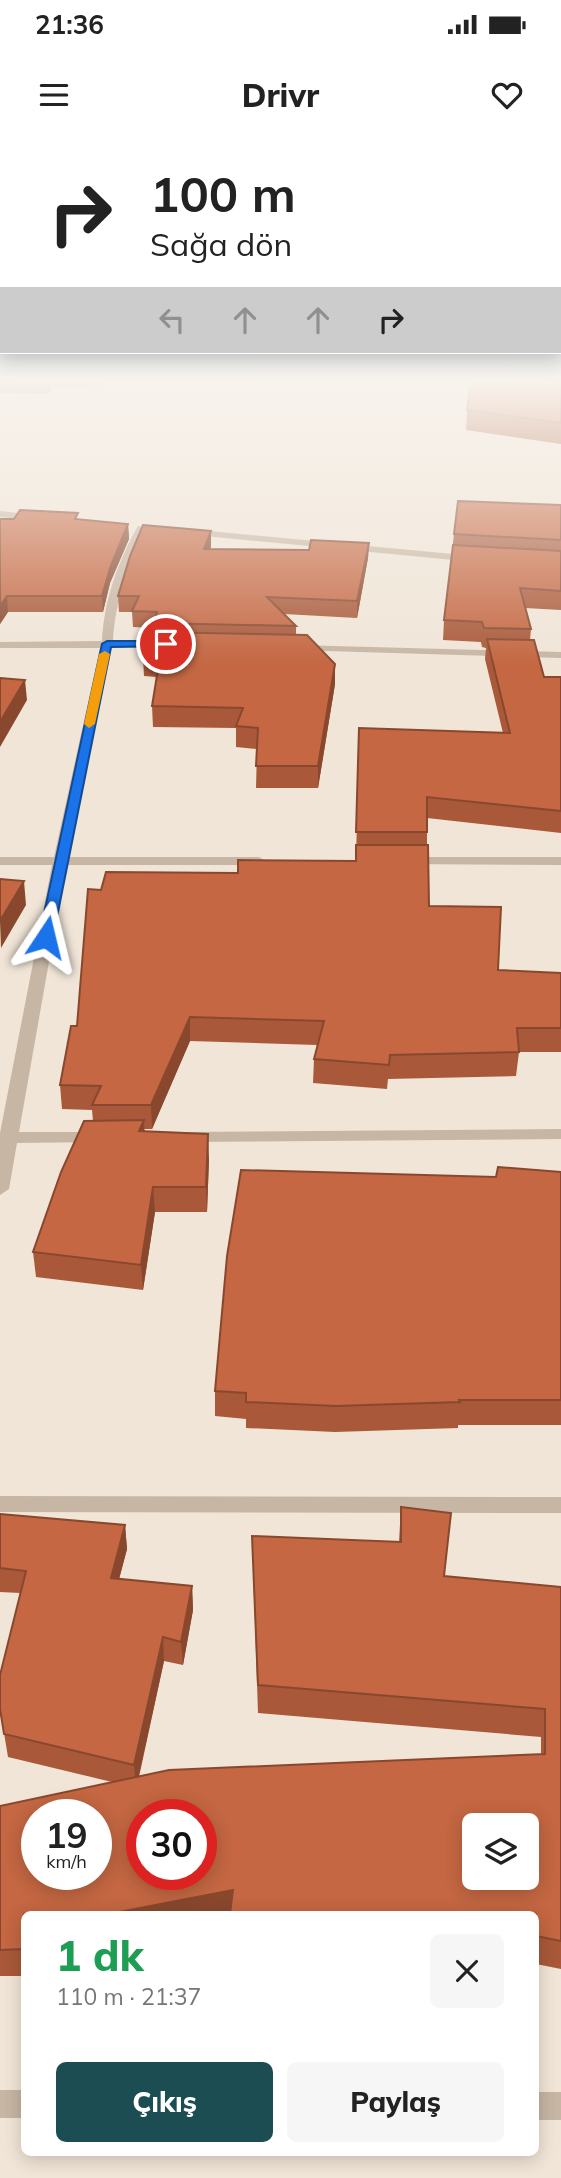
<!DOCTYPE html>
<html lang="tr">
<meta charset="utf-8">
<style>
body{margin:0;font-family:Mulish,sans-serif;background:#f6f6f6;color:#222;height:100vh;display:flex;flex-direction:column;font-size:26px;white-space:nowrap}
*{box-sizing:border-box;margin:0}
p{font-size:23px;color:#767676}
.icon{flex:none;width:38px;height:38px;fill:none;stroke:currentColor;stroke-width:2;stroke-linecap:round;stroke-linejoin:round}
.map{position:relative;flex:1;overflow:hidden}
.side{position:absolute;left:21px;top:1771px;width:518px;height:245px;display:flex;flex-direction:column;background:#fff;border-radius:10px;box-shadow:0 4px 18px #0003}
.side>*{flex:none}
.guide{position:absolute;left:0px;top:0px;width:562px;height:214px;box-shadow:0 4px 18px #0003;background:#fff;color:#222;overflow:hidden}
.controls{position:absolute;left:462px;top:1673px;display:grid;gap:14px}
.controls a{display:grid;place-items:center;width:77px;height:77px;border-radius:10px;background:#fff;box-shadow:0 4px 18px #0003;font-size:35px}
.speed{position:absolute;left:21px;top:1659px;display:flex;gap:14px;font-size:35px;font-weight:700;text-align:center}
.speed>*{display:grid;place-content:center;width:91px;height:91px;border-radius:50%;background:#fff;box-shadow:0 4px 18px #0003;line-height:1}
.speed small{font-size:18px;font-weight:400}
.speed .limit{border:10px solid #d22;background:#fff;color:#111}
.pin{position:absolute;display:grid;place-items:center;width:60px;height:60px;color:#fff;margin:-30px;border:4px solid #fff;border-radius:50%;box-shadow:0 2px 7px #0007}
.me{position:absolute;width:77px;margin:-38px;rotate:10deg;stroke-linejoin:round;filter:drop-shadow(0 0 5px #0008)}
.turn{display:flex;align-items:center;gap:24px;height:147px;padding:0 35px;font-size:32px}
.turn .icon{width:91px;height:91px;stroke-width:2.5}
.turn b{display:block;font-size:49px;line-height:60px}
.lanes{display:flex;align-items:center;height:66px;padding:0 35px;background:#0003;justify-content:center;gap:35px;direction:ltr}
.lanes .off{opacity:.35}
.round{display:grid;place-items:center;flex:none;width:74px;height:74px;border-radius:10px;background:#f6f6f6}
.headline{display:flex;align-items:center;justify-content:space-between;height:119px;padding:0 35px}
h1{font-size:42px;font-weight:800;line-height:52px;color:#1e9e55}
.primary-button{display:flex;gap:14px;margin-top:auto;padding:14px 35px}
.primary-button a{flex:1;height:80px;border-radius:10px;background:#1c4d53;color:#fff;font-size:28px;font-weight:800;line-height:80px;text-align:center}
.primary-button a+a{background:#f6f6f6;color:#222}
.status{display:flex;justify-content:space-between;align-items:center;height:49px;padding:0 35px;background:#fff;direction:ltr}
.status svg{height:19px;fill:currentColor}
header{display:flex;justify-content:space-between;align-items:center;height:91px;padding:0 35px;background:#fff;font-size:32px;font-weight:800}
.map>svg:first-child{display:block}
</style>
<div class="status"><b>21:36</b><svg viewBox="0 0 49 12"><path d="M0 12V9h3v3zM5 12V6h3v6zM10 12V3h3v9zM15 12V0h3v12zM26 1h20v11H26zM47 4h2v5h-2z"/></svg></div>
<header><svg class="icon" aria-label="menu" viewBox="0 0 24 24"><path d="M4 6h16M4 12h16M4 18h16"/></svg>Drivr<svg class="icon" aria-label="heart" viewBox="0 0 24 24"><path d="M12 20l-8-8c-3-5 5-10 8-4 3-6 11-1 8 4z"/></svg></header>
<div class="map">
<svg width="561" height="2038" viewBox="0 0 561 2038">
<rect width="100%" height="100%" fill="#f0e5d7"/>
<g fill="none" stroke-linecap="round" stroke-linejoin="round">
<path fill="#c7b6a4" fill-rule="evenodd" d="M0,371L38,375L43,378L38,381L0,377Z
M138,386L147,388C129,424 115,460 113,501H168L174,504L168,507L112,508L68,717H259L266,721L259,725H66L19,992H98L107,997L98,1002L17,1003L9,1049L0,1055V993L52,725H0V717H54L100,508H0V502L102,501C104,460 118,421 138,386Z
M188,389L474,416L479,419L474,422L184,394V390Z
M297,505L561,512V518L293,510L291,508Z
M406,717H561V725L401,724V718Z
M561,989V999L185,1002L176,997L185,992Z
M0,1356L561,1357V1373L0,1372Z
M0,1950H24V1978H0Z
M536,1952H561V1980H536Z"/>
</g>
<path fill="#a95939" d="M0,240H106L104,245L52,248L48,254L0,253Z
M561,240V304L466,290L467,270Z
M561,365V470L525,468L531,489L530,500L544,537H561V693L427,678V705L429,766L498,830L561,833V912H519L516,936L388,939L387,949L313,943L314,919L317,905L190,901L152,989H144L145,991L209,1019L207,1072H155L143,1150L36,1137L33,1112L93,981L92,970L62,969L60,945L77,886L101,750L238,733L356,721L359,588L503,593L485,519L486,508L482,507L481,502L443,500L444,480L454,394Z
M0,379L79,380L128,384L129,399L110,443L103,472H8L0,484Z
M369,403L368,418L357,478L284,474L296,486V495L335,544L318,648H256L257,609L236,607V588L153,587L152,566L157,537L144,536L143,516L154,492V488L133,487L132,472H119L118,456L211,406L210,410H309Z
M561,1032V1285H458V1288L335,1292L246,1288V1279L215,1276V1251L496,1037Z
M401,1367L445,1436L561,1447V1445V1829L536,1824V1774H24V1836H0V1666L112,1642L8,1617L0,1569L20,1453L0,1452V1374L125,1385L127,1409L119,1439L192,1446L193,1470L183,1525L164,1521L139,1637L541,1614V1597L258,1573L252,1396L399,1402Z"/>
<path fill="#89482e" d="M47,240H51L52,248L48,254Z
M128,384L129,399L110,443L103,472L102,456L110,428Z
M211,391V406L205,425L204,409Z
M369,403L368,418L357,478V461Z
M7,456L8,472L0,484V466Z
M335,524V544L318,648V626Z
M25,540L27,560L0,607V582Z
M24,741L26,765L1,808L0,781Z
M190,877V901L152,989L151,965Z
M144,980L145,1005L139,991Z
M208,994L209,1019L207,1072L206,1047Z
M153,1047L155,1072L143,1150L141,1125Z
M125,1385L127,1409L113,1462L111,1438Z
M192,1446L193,1470L183,1525L181,1502Z
M163,1497L164,1521L136,1648L134,1625Z
M233,1750V1774H109Z"/>
<path fill="#c46742" stroke="#89482e" stroke-width="2" fill-rule="evenodd" d="M471,240H561V283L467,270Z
M458,361L561,365V400L454,394Z
M20,370L78,373L75,379L128,384L110,428L102,456H7L0,466V379H14Z
M143,385L211,391L204,409L309,410L311,400L369,403L357,461L267,457L296,486L154,483L157,472L132,471L139,456H118L130,416Z
M453,405L561,411V451L520,448L531,489L484,488L482,482L444,480Z
M150,492L307,495L335,524L318,626H256L258,588L236,586L243,568L152,566L160,517L143,516Z
M487,499L534,500L544,537H561V671L427,657V692H356L359,588L510,593Z
M0,538L25,540L0,582Z
M356,705H428L429,766L501,767L498,830L561,833V888H517L519,912L390,915L389,925L314,919L324,881L190,877L151,965H92L101,946L60,945L71,886H77L88,749L101,750L106,732L238,733V720L356,721Z
M0,739L24,741L0,781Z
M144,980L139,991L208,994L206,1047H153L141,1125L33,1112L61,1032L84,981Z
M498,1027L561,1032V1260H459L460,1262L336,1266L246,1262V1253L215,1251L227,1116L241,1030L496,1037Z
M401,1367L451,1373L444,1436L561,1447V1801L536,1796V1774H410H411H230L233,1750L109,1774H24V1809L0,1810V1666L169,1630L545,1614V1569L258,1545L252,1396L401,1402ZM37,1675H96V1734H37ZM142,1675H201V1734H142ZM474,1685H527V1738H474Z
M0,1374L125,1385L111,1438L192,1446L181,1502L163,1497L134,1625L4,1594L0,1569V1535L26,1431L0,1428Z"/>
<linearGradient id="sky" x2="0" y2="1"><stop stop-color="#7bafd0"/><stop offset="0.46" stop-color="#f8f3ed"/><stop offset="1" stop-color="#f8f3ed" stop-opacity="0"/></linearGradient>
<rect width="561" height="526" fill="url(#sky)"/>
<path fill="#1a73e8" stroke="#114b97" stroke-width="2" d="M166,501L170,502V506L111,507L53,797L46,801L41,799L39,797L102,504L107,501Z"/>
<path fill="#f59e0b" d="M105,511L110,514L95,584L89,588L84,584L99,514Z"/>
</svg>
<div class="controls">
<a><svg class="icon" aria-label="layers" viewBox="0 0 24 24"><path d="M12 4l9 5-9 5-9-5zM3 14l9 5 9-5"/></svg></a>
</div>
<div class="speed"><div>19<small>km/h</small></div><div class="limit">30</div></div>
<div class="pin" style="left:166px;top:504px;background:#d93025"><svg class="icon" aria-label="arrive" viewBox="0 0 24 24"><path d="M6 21V4h12l-3 4 3 4H6"/></svg></div>
<svg class="me" style="left:46px;top:797px" viewBox="-20 -20 40 40"><path d="M0-17L14 15 0 8-14 15z" fill="#1a73e8" stroke="#fff" stroke-width="4"/></svg>
<div class="guide">
<div class="turn"><svg class="icon" aria-label="right" viewBox="0 0 24 24"><path d="M7 20v-9h11M14 6l5 5-5 5"/></svg><div><b>100 m</b>Sağa dön</div></div>
<div class="lanes"><svg class="icon off" aria-label="left" viewBox="0 0 24 24"><path d="M17 20v-9H6M10 6l-5 5 5 5"/></svg><svg class="icon off" aria-label="ahead" viewBox="0 0 24 24"><path d="M12 20V5M6 11l6-6 6 6"/></svg><svg class="icon off" aria-label="ahead" viewBox="0 0 24 24"><path d="M12 20V5M6 11l6-6 6 6"/></svg><svg class="icon" aria-label="right" viewBox="0 0 24 24"><path d="M7 20v-9h11M14 6l5 5-5 5"/></svg></div>
</div>
<section class="side">
<div class="headline"><div><h1>1 dk</h1><p>110 m · 21:37</p></div><a class="round"><svg class="icon" aria-label="close" viewBox="0 0 24 24"><path d="M6 6l12 12M18 6L6 18"/></svg></a></div>
<div class="primary-button"><a>Çıkış</a><a>Paylaş</a></div>
</section>
</div>
